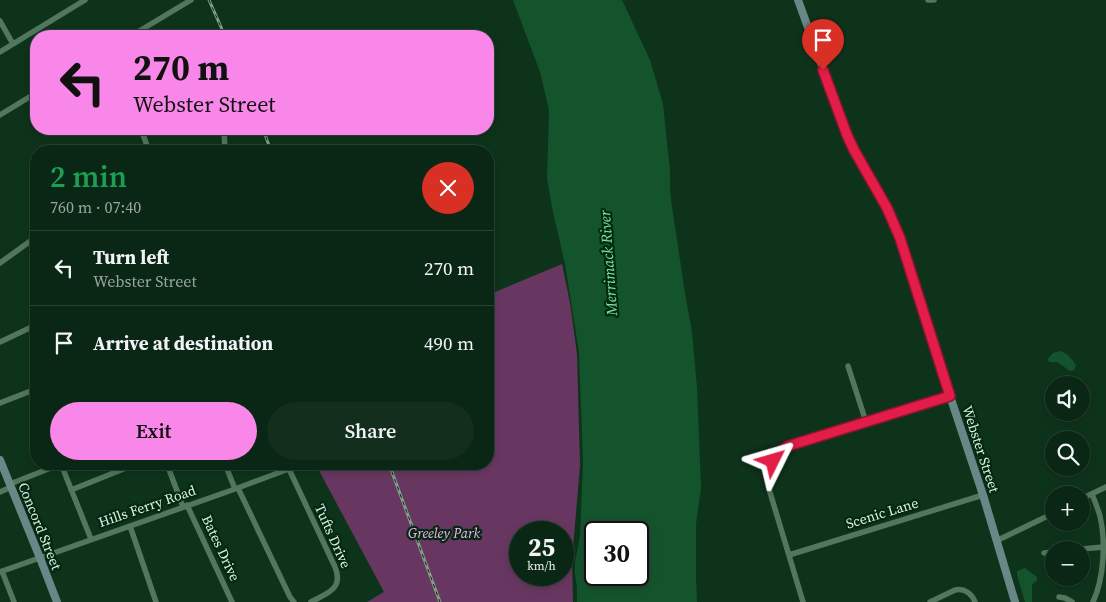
<!DOCTYPE html>
<meta charset="utf-8">
<style>
body{margin:0;font-family:"Source Serif 4",serif;background:#132e1d;color:#f1f3f6;height:100vh;display:flex;flex-direction:column;font-size:19px;white-space:nowrap}
*{box-sizing:border-box;margin:0}
p{font-size:16px;color:#99a5a0}
.icon{flex:none;width:28px;height:28px;fill:none;stroke:currentColor;stroke-width:2;stroke-linecap:round;stroke-linejoin:round}
.map{position:relative;flex:1;overflow:hidden}
.details{position:absolute;left:30px;top:145px;width:464px;height:325px;display:flex;flex-direction:column;background:#0a2614;border-radius:20px;box-shadow:0 2px 8px #0003,0 0 0 1px #2a4334}
.details>*{flex:none}
.guide{position:absolute;left:30px;top:30px;width:464px;height:105px;border-radius:20px;box-shadow:0 2px 8px #0003,0 0 0 1px #2a4334;background:#f987e9;color:#111;overflow:hidden}
.buttons{position:absolute;left:1045px;top:376px;display:grid;gap:10px}
.buttons a{display:grid;place-items:center;width:45px;height:45px;border-radius:50%;background:#0a2614;box-shadow:0 2px 8px #0003,0 0 0 1px #2a4334;font-size:25px}
.speed{position:absolute;left:509px;top:521px;display:flex;gap:10px;font-size:25px;font-weight:700;text-align:center}
.speed>*{display:grid;place-content:center;width:65px;height:65px;border-radius:50%;background:#0a2614;box-shadow:0 2px 8px #0003,0 0 0 1px #2a4334;line-height:1}
.speed small{font-size:12px;font-weight:400}
.speed .limit{border:2px solid #111;border-radius:8px;background:#fff;color:#111}
.pin{position:absolute;display:grid;place-items:center;width:42px;height:42px;color:#fff;margin:-51px -21px;border-radius:50% 50% 50% 0;rotate:-45deg;box-shadow:0 0 5px #0007}
.pin .icon{rotate:45deg}
.me{position:absolute;width:55px;margin:-28px;rotate:50deg;stroke-linejoin:round;filter:drop-shadow(0 0 4px #0008)}
.turn{display:flex;align-items:center;gap:18px;height:105px;padding:0 20px;font-size:22px}
.turn .icon{width:65px;height:65px;stroke-width:2.5}
.turn b{display:block;font-size:35px;line-height:42px}
.round{display:grid;place-items:center;flex:none;width:52px;height:52px;border-radius:26px;background:#132e1d}
.headline{display:flex;align-items:center;justify-content:space-between;height:85px;padding:0 20px}
h1{font-size:30px;font-weight:600;line-height:38px;color:#1e9e55}
.primary-button{display:flex;gap:10px;margin-top:auto;padding:10px 20px}
.primary-button a{flex:1;height:58px;border-radius:30px;background:#f987e9;color:#111;font-size:20px;font-weight:600;line-height:58px;text-align:center}
.primary-button a+a{background:#132e1d;color:#f1f3f6}
ul{padding:0;list-style:none}
li{display:flex;align-items:center;gap:15px;height:75px;padding:0 20px;border-top:1px solid #2a4334}
li div{flex:1}
li b{display:block;font-size:19px}
li em{font-style:normal}
.map>svg:first-child{display:block}
</style>
<div class="map">
<svg width="1106" height="602" viewBox="0 0 1106 602">
<rect width="100%" height="100%" fill="#0e331b"/>
<path fill="#683761" fill-rule="evenodd" d="M562,264L570,303L577,354L580,465L572,560L573,602H367L384,592L316,465V464H488V295ZM520,532H562V575H520Z"/>
<path fill="#14542d" fill-rule="evenodd" d="M513,0H622L650,60L663,104L670,171V191L672,207L685,293L692,332L697,387L701,488L696,524V577L697,602H577V587L575,574V562L580,536L583,463L579,352L565,264L553,212L547,178L549,110L540,72ZM595,532H638V575H595Z
M1060,351C1067,353 1072,359 1076,365L1074,370L1070,371L1057,362H1050L1047,360L1053,353Z
M1025,568L1037,577V580L1032,585V602H1025L1017,575V571Z"/>
<g fill="none" stroke-linecap="round" stroke-linejoin="round">
<path stroke="#52775c" stroke-width="5.5" d="M928,0H934
M0,21L13,44
M131,36L191,0
M0,52L85,0
M0,115L36,93
M73,129L76,130L87,129
M141,129L149,151
M224,129L225,151
M0,263L36,237
M0,342L36,325
M848,366L866,422
M31,391L36,402
M0,403L36,389
M61,464L91,539
M167,464L183,507
M225,464L235,489
M289,469L335,567C344,589 327,593 311,602
M10,484L61,464
M238,488L290,597L294,602
M71,490L136,464
M0,492L11,487
M1092,494C1095,502 1098,509 1100,516C1106,542 1104,578 1093,602
M1081,499L1106,487
M187,505L232,602
M130,526L156,602
M996,541L1054,513
M1072,550L1103,547
M1044,553L1054,552
M789,555L983,495
M2,571L14,602
M0,572L235,489L302,464
M1059,597L1065,598L1072,602
M803,602L769,489C766,468 775,451 795,444L950,396
M930,602L955,590C965,588 972,594 975,602"/>
<path stroke="#688787" stroke-width="8" d="M798,0L847,135L854,150L887,208L900,238L950,396L983,495L1015,602
M0,460L40,558L57,602"/>
<g stroke="#829d8a" stroke-width="3">
<path id="rail" d="M209,0L225,36
M263,129L271,151
M389,464L440,602"/>
</g>
<use href="#rail" stroke="#032912" stroke-width="1" stroke-dasharray="4" stroke-linecap="butt"/>
</g>
<g fill="none" stroke-linecap="round" stroke-linejoin="round">
<g stroke="#92132f" stroke-width="12">
<path id="route" d="M773,461L782,450L788,446L950,396L900,238L887,208L854,150L847,135L823,70"/>
</g>
<use href="#route" stroke="#e11d48" stroke-width="9"/>
</g>
<g text-anchor="middle" dominant-baseline="central" stroke-width="4.5" stroke-linejoin="round" paint-order="stroke">
<g font-size="14" fill="#ddf1e1" stroke="#032912">
<text transform="translate(981 449) rotate(72)">Webster Street</text>
<text transform="translate(147 506) rotate(-19)">Hills Ferry Road</text>
<text transform="translate(882 513) rotate(-17)">Scenic Lane</text>
<text transform="translate(40 526) rotate(68)">Concord Street</text>
<text transform="translate(333 536) rotate(66)">Tufts Drive</text>
<text transform="translate(221 548) rotate(65)">Bates Drive</text>
</g>
<g font-size="14" font-style="italic" fill="#f8afeb" stroke="#032912">
<text x="444" y="533">Greeley Park</text>
</g>
<g font-size="15" font-style="italic" fill="#7ae49c" stroke="#032912">
<text transform="translate(608 263) rotate(-94)">Merrimack River</text>
</g>
</g>
</svg>
<div class="buttons">
<a><svg class="icon" aria-label="sound" viewBox="0 0 24 24"><path d="M4 9h4l5-4v14l-5-4H4zM17 9q2 3 0 6"/></svg></a>
<a><svg class="icon" aria-label="search" viewBox="0 0 24 24"><circle cx="10" cy="10" r="6"/><path d="M15 15l6 6"/></svg></a>
<a>+</a>
<a>−</a>
</div>
<div class="speed"><div>25<small>km/h</small></div><div class="limit">30</div></div>
<div class="pin" style="left:823px;top:70px;background:#d93025"><svg class="icon" aria-label="arrive" viewBox="0 0 24 24"><path d="M6 21V4h12l-3 4 3 4H6"/></svg></div>
<svg class="me" style="left:773px;top:461px" viewBox="-20 -20 40 40"><path d="M0-17L14 15 0 8-14 15z" fill="#e11d48" stroke="#fff" stroke-width="4"/></svg>
<div class="guide">
<div class="turn"><svg class="icon" aria-label="left" viewBox="0 0 24 24"><path d="M17 20v-9H6M10 6l-5 5 5 5"/></svg><div><b>270 m</b>Webster Street</div></div>
</div>
<section class="details">
<div class="headline"><div><h1>2 min</h1><p>760 m · 07:40</p></div><a class="round" style="background:#d93025;color:#fff"><svg class="icon" aria-label="close" viewBox="0 0 24 24"><path d="M6 6l12 12M18 6L6 18"/></svg></a></div>
<ul>
<li><svg class="icon" aria-label="left" viewBox="0 0 24 24"><path d="M17 20v-9H6M10 6l-5 5 5 5"/></svg><div><b>Turn left</b><p>Webster Street</p></div><em>270 m</em></li>
<li><svg class="icon" aria-label="arrive" viewBox="0 0 24 24"><path d="M6 21V4h12l-3 4 3 4H6"/></svg><div><b>Arrive at destination</b></div><em>490 m</em></li>
</ul>
<div class="primary-button"><a>Exit</a><a>Share</a></div>
</section>
</div>
